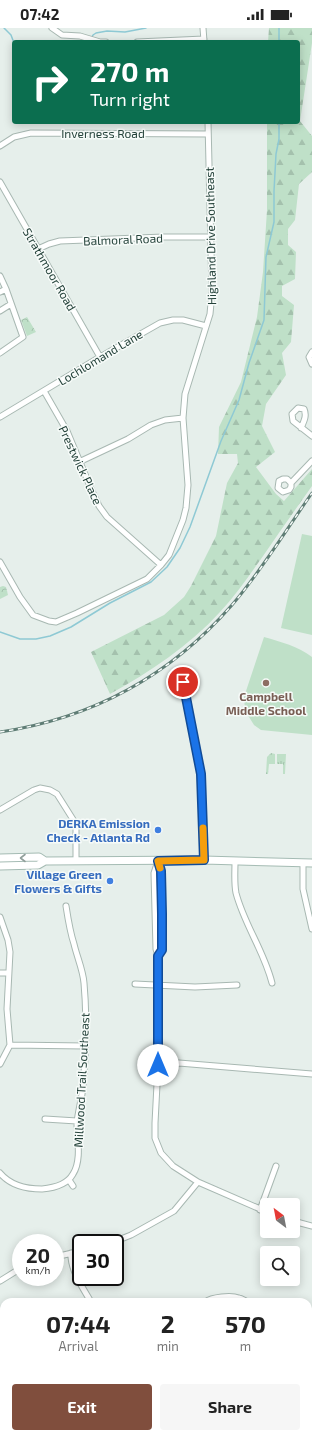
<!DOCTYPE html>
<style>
body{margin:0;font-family:"Exo 2",sans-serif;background:#f6f6f6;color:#222;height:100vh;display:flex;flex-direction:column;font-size:15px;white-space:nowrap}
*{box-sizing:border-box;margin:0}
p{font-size:13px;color:#767676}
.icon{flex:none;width:22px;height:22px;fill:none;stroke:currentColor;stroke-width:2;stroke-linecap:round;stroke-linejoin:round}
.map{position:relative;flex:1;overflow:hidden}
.side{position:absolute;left:0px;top:1270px;width:312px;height:140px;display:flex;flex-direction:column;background:#fff;border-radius:12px 12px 0 0;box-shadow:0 2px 10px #0003}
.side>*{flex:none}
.guide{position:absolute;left:12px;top:12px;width:288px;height:84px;border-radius:4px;box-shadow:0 2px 10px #0003;background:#0b6e4f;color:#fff;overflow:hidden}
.needle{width:26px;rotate:328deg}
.fabs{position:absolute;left:260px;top:1170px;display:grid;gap:8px}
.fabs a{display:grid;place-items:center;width:40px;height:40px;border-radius:4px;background:#fff;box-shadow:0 2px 10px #0003;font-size:20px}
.speed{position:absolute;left:12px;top:1206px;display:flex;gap:8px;font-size:20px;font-weight:700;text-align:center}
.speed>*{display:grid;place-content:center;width:52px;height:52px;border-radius:50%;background:#fff;box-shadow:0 2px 10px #0003;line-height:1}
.speed small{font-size:10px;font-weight:400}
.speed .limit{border:2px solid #111;border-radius:6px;background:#fff;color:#111}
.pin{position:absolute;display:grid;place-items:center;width:34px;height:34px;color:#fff;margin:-17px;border:2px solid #fff;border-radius:50%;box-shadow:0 1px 4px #0007}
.me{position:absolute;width:44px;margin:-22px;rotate:0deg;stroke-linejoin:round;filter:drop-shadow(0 0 3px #0008)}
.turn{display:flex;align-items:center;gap:14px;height:84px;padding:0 12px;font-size:18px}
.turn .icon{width:52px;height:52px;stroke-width:2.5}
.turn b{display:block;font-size:28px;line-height:34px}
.eta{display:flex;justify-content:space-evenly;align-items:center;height:68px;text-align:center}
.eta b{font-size:24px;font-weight:700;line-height:28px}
.action{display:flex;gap:8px;margin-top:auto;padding:8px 12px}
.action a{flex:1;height:46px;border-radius:4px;background:#804e3d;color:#fff;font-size:16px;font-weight:700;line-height:46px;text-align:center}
.action a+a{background:#f6f6f6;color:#222}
.status{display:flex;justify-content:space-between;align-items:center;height:28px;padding:0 20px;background:#fff;direction:ltr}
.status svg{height:11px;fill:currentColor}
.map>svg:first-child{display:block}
</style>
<div class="status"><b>07:42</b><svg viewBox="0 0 49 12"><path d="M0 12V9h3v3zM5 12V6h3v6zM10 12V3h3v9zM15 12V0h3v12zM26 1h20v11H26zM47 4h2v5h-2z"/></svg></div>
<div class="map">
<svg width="312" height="1410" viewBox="0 0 312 1410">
<defs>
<pattern id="grass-tufts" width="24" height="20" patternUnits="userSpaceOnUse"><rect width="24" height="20" fill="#bfe0c8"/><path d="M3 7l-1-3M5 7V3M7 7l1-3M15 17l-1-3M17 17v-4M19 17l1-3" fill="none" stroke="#a4c1ad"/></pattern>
<pattern id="forest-firs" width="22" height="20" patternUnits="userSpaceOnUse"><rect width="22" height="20" fill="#bfe0c8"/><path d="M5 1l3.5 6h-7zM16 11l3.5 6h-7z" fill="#a4c1ad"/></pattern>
<pattern id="park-crowns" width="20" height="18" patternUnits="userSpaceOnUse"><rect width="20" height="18" fill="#bfe0c8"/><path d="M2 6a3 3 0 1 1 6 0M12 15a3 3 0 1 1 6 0" fill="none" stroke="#a4c1ad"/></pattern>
</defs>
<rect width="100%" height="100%" fill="#e6efeb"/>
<path fill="url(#grass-tufts)" d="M271,725L275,726V736H269L268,746H266L267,729Z
M277,726H286L285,746H283V736H277Z"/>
<path fill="url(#forest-firs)" d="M269,0H312V15L300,93L312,108V144L299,156L295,192L288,201V217L296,224L295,251L282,258V268L294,277L291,314L282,325L286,347L266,376L262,398L275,424L256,439L276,466L284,473L312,441V458C295,482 278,506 261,531C248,549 235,568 220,584C189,618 150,644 110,666L91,624L164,587L184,569L191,558L216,508L227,455L238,435L237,426H218L219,399L241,354L257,289L263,244L267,182V94H298V14H268Z"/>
<path fill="url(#park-crowns)" d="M27,289L36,304L27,308L21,292Z
M3,558L6,559L8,567L0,571V559Z"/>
<path fill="#bfe0c8" d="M302,506L312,508V607L281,600Z
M264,609C281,614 298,618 312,629V707L261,702L254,697L249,689L245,682L244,669Z"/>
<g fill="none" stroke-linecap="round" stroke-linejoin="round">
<path stroke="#8ec9d4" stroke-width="1.5" d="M4,0L11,7L14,15
M279,0V14
M89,14L93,7L96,5L107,3L125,4L146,0
M0,604L20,611H36L50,608L71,599L110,575L151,554L167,539L180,520L190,499L221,413L239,372L249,335L264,292L266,229L274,194V163L276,126L279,111V94"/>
<g stroke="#a8b8b2" stroke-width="7">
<path id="street" d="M52,0L62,7L80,8L100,14H106
M203,0L204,13
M137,14L204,11
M0,118L14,109L31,105L208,106
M0,154L100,329
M38,221L49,216L60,213L164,209H210
M0,248L6,261L23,309L0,325
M0,264L6,261
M0,283L11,276
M312,324L309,329L312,336
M44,363L67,403L92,463L99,478L107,489L161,537
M0,389L100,329L160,295L173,292H183L206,298
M301,400C304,393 307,388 304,381L298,380L292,386L293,393L312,408
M79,434L128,411L151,397L165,392L183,390
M291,455L287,451H283L279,453L278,460L283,464L289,462L291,459V455L312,433
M0,534L20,569L33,587L49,593L56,594L77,585L147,551L161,537L169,527L183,492L186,480L188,457L183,390L185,366L210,286L212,264L208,94
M183,654L201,747L204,832
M0,782L34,762L40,760L50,762L57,766L74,793L76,800V833
M158,833L154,845L156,921L158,928V1037L155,1095V1110L161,1125L173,1138L198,1154L267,1184
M158,834L161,843L162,886V922L158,928
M235,834C235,844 234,855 236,865C244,896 264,923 272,955
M303,835V861L312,901
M0,889L8,912L10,924L7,981L10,1017L0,1036
M0,945H8
M135,956L195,959L237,957
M10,1017L85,1018
M158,1037L179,1035L312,1046
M45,1091L77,1093
M0,1145C10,1157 27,1161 42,1161C53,1160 67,1157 73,1146C82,1132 77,1110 77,1095C78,1083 82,1071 83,1058C86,1025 87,989 84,955C83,942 77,929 74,916C70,904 68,891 66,878
M69,1152L73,1158
M260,1182L276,1138
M293,1193L312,1198
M111,1215L131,1207L174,1183L198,1154
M71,1225C70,1242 83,1260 91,1274
M55,1229L81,1223
M0,1253L21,1240
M205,1274C212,1269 231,1267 239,1270C242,1270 245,1273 248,1274
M308,1293L312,1294
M0,1308L4,1313
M39,1406L41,1410
M172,1406L175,1410"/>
</g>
<g stroke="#a4bbb3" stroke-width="9">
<path id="secondary" d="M0,830L39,829L45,833L204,832L312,835
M0,838L38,837L45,833"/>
</g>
<use href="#street" stroke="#fff" stroke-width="5"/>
<use href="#secondary" stroke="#fff" stroke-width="7"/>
<g stroke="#5f7d75" stroke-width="3">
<path id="rail" d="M0,704C93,690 170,648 232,577C262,542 286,502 312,465"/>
</g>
<use href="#rail" stroke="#f7fbf9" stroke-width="1.5" stroke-dasharray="4.5" stroke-linecap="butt"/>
</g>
<defs><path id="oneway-chevron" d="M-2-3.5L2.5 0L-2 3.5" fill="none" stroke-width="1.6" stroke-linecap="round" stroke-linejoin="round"/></defs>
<use stroke="#92a09c" href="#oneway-chevron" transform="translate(23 830) rotate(180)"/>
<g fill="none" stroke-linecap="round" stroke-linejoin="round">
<g stroke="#114b97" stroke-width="10">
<path id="route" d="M158,1037V928L162,922V886L161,843L158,833L204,832L201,746L183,654"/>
</g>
<use href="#route" stroke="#1a73e8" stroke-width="7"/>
<path stroke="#f59e0b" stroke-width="7" d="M160,840L158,833L204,832L203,800"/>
</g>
<circle fill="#8d6e63" stroke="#f7fbf9" stroke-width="1.5" cx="266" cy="655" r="4"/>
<g fill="#3f7fe0" stroke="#f7fbf9" stroke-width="1.5">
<circle cx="158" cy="802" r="4"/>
<circle cx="110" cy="853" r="4"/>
</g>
<g text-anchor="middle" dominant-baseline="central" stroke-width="3" stroke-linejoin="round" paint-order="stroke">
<g font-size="12" fill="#24423a" stroke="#f7fbf9">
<text x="103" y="105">Inverness Road</text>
<text transform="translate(210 208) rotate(-91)">Highland Drive Southeast</text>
<text transform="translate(123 211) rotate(-2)">Balmoral Road</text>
<text transform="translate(50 241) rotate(60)">Strathmoor Road</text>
<text transform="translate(100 329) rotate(-31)">Lochlomand Lane</text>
<text transform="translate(81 437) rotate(65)">Prestwick Place</text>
<text transform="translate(81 1052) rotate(-87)">Millwood Trail Southeast</text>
</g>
<g font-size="12" font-weight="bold" fill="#785e54" stroke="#f7fbf9">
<text x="266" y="668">Campbell<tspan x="266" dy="14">Middle School</tspan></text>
</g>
<g font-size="12" font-weight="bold" fill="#366cbe" stroke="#f7fbf9" text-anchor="end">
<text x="150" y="795">DERKA Emission<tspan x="150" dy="14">Check - Atlanta Rd</tspan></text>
<text x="102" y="846">Village Green<tspan x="102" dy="14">Flowers &amp; Gifts</tspan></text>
</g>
</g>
</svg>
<div class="fabs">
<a><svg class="needle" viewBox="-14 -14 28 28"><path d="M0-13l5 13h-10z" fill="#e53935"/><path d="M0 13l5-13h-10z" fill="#767676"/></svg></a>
<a><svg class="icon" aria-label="search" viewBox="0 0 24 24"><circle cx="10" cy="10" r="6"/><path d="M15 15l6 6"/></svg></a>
</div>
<div class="speed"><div>20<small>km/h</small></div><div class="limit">30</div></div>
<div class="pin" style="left:183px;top:654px;background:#d93025"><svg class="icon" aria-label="arrive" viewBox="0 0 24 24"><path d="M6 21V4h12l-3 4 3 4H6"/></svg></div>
<svg class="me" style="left:158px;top:1037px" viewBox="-20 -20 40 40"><circle r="19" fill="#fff"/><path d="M0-13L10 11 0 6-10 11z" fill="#1a73e8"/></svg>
<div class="guide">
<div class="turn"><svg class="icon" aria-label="right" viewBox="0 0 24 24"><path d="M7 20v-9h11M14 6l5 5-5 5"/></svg><div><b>270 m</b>Turn right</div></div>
</div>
<section class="side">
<div class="eta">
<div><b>07:44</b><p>Arrival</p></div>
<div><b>2</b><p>min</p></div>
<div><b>570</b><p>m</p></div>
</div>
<div class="action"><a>Exit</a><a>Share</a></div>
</section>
</div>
